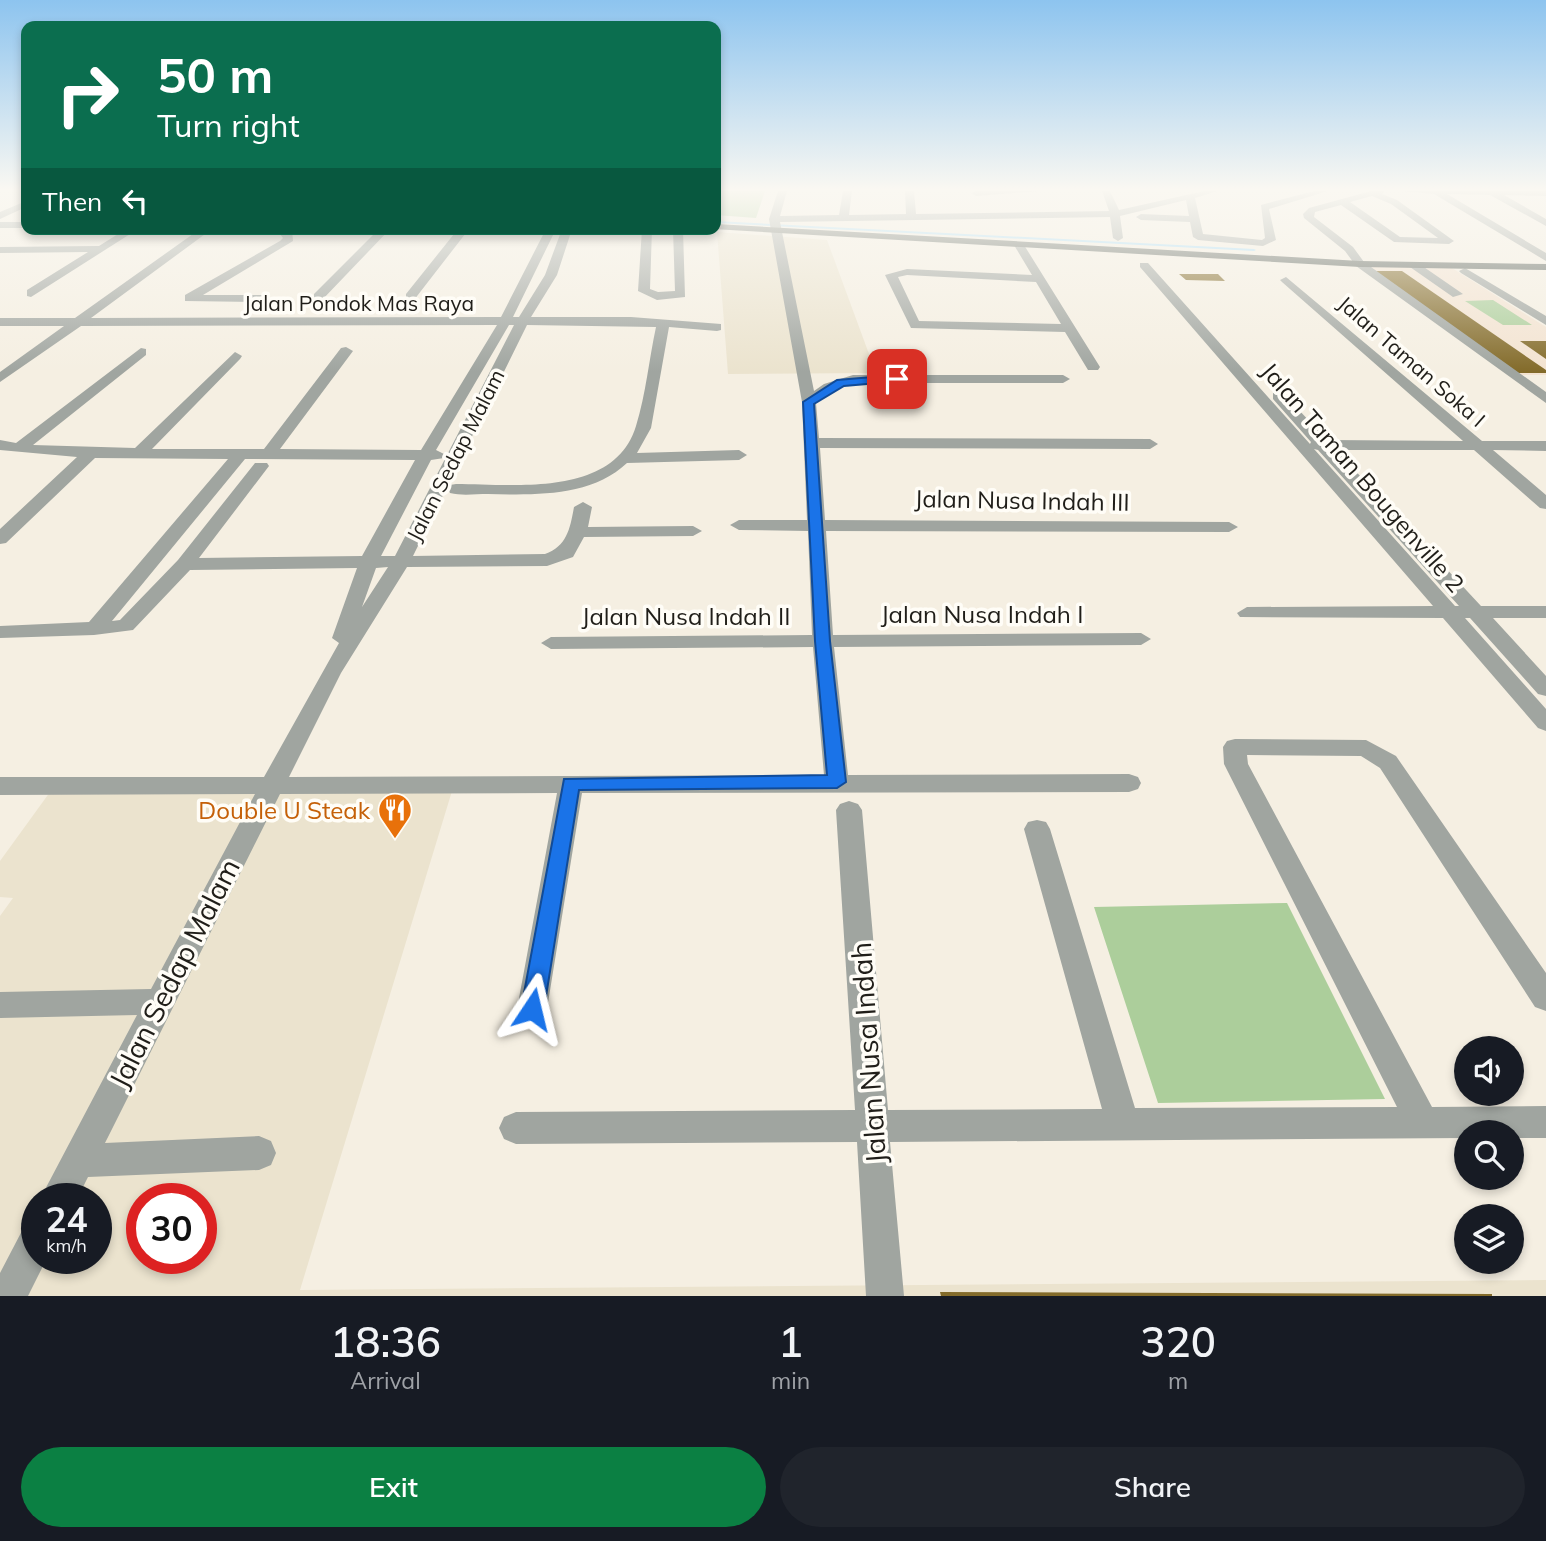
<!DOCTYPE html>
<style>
body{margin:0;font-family:Mulish,sans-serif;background:#20242c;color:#f1f3f6;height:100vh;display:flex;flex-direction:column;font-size:26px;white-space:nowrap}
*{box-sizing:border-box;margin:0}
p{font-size:23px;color:#9ea1a6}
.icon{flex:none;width:38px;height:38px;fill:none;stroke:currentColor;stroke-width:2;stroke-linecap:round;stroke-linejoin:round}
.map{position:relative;height:1296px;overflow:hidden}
.sheet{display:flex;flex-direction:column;background:#171b24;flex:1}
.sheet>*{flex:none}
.top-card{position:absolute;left:21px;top:21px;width:700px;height:214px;border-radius:14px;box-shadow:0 4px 10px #0003;background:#0b6e4f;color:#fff;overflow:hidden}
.tools{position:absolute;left:1454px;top:1036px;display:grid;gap:14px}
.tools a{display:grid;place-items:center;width:70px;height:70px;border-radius:50%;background:#171b24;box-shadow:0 4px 10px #0003;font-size:35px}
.speed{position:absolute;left:21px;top:1183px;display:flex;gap:14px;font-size:35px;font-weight:700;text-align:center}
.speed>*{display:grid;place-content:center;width:91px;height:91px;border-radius:50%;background:#171b24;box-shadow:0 4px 10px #0003;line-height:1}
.speed small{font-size:18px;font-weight:400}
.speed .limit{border:10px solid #d22;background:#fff;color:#111}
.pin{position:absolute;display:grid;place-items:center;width:60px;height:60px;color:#fff;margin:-30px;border-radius:14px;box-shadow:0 4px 10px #0006}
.me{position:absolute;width:77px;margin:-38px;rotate:10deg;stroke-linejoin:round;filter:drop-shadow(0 0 5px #0008)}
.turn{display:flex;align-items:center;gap:24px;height:147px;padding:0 21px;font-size:32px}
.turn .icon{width:91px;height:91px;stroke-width:2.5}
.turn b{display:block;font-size:49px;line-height:60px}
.then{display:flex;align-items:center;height:66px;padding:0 21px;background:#0003;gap:14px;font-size:26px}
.eta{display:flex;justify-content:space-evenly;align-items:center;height:119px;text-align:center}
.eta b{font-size:42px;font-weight:600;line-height:49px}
.button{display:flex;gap:14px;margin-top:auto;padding:14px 21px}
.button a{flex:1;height:80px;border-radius:42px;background:#0b8043;color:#fff;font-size:28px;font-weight:600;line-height:80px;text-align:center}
.button a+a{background:#20242c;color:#f1f3f6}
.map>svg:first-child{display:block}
</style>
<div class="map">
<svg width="1546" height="1296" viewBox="0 0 1546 1296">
<rect width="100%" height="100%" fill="#f5efe2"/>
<path fill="#ebe3ce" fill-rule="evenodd" d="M717,232L827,240L876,373L728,374Z
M452,791L300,1290L1546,1280V1296H0V916L13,898L0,897V861L50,792ZM37,1199H96V1258H37ZM142,1199H201V1258H142Z"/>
<path fill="#f3e3d1" d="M1362,266L1452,268L1546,327V375H1516Z"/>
<path fill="#acce9b" d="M716,191H765L756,218L716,215Z
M1493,300L1532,325H1503L1465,301Z
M1287,903L1385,1099L1158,1103L1094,907Z"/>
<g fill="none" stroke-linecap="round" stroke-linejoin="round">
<path fill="#a4dcfa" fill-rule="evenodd" d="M716,221L1254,249L1256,250L1254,251L716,223Z"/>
</g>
<path fill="#836b2a" d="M1373,271H1402L1546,370V373H1516Z
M1179,274H1218L1225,281L1186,280Z
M1520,341H1546V359Z
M940,1292L1492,1294V1296H941Z"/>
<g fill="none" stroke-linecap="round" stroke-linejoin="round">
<path fill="#a0a5a0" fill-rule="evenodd" d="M778,191H787L780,216L839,215L843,191H852L849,215L906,214L905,191H914L916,214L1109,211L1102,191H1110L1119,210L1204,191H1218L1195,198L1203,234L1262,240L1265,238L1261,205L1314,191H1328L1269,209L1276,240L1263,246L1198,240L1193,237L1190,222L1141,220L1136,217L1141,214L1189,216L1186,200L1120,216L1123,238L1118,241L1113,238L1110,217L780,222L814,391L824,384L853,375H1063L1070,379L1063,383H854L834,390L816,403L819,438L1150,439L1158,444L1150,449L820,448L825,520L1229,522L1238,527L1229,532L826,531L833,635L1141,633L1151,639L1141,645L834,647L848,775L1129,774L1138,777L1141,783L1138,789L1129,792L582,793L547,1009L543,1018L532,1022L521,1018L517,1009L557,793L280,794L105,1143L259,1136L271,1141L276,1153L271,1165L259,1170L88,1177L77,1199H40L137,1015L0,1018V992L151,989L255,794L0,795V777H264L339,643L332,638L357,568L190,570L133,630L94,635L0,638V626L89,622L228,459L95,458L6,543L0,544V529L77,457L0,450V440L16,443L141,348L146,349V355L33,445L135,448L235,352L242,356L240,359L152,449H264L341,348L346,347L353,351L280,449L421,450L497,325L81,326L0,382V372L64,326H0V318H75L200,229H212L91,318L501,317L546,229H556L513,317H519L545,275L562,229H572L557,275L531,317H631L721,324V330L717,331L669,327L651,428L637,453L739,450L747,455L739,460L627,463C591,497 535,495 488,494C475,494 462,496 450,493L448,489L450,485L456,484C513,484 614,498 636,426C646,394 649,359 656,327L527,325L413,556L545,554C567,546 570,529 574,507L583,502L592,507L588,527L693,526L702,531L693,536L584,537L573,557L547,566L407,567L341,673L289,777L824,775L813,647L551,649L541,643L551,637L812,635L808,531L739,530L730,525L739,520H807L802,402L769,219ZM509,325H514L395,556H381L431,460L444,458L446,455L436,450ZM245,459L415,460L362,556L199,558L269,466L267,463H255L178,560L120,620L112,621ZM388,567L362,607L376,568Z
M975,191H1042L976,196L971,193Z
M1371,191H1385L1382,194L1397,200L1454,241L1449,244L1394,242L1341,205L1315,212L1314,217L1353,247L1364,262L1546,392V403L1356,266L1345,251L1304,218L1303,214L1309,208ZM1372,196L1391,204L1438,238L1400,237L1350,202Z
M1400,191H1546V196L1504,195L1546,219V226L1490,195L1447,194L1546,253V261L1434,194Z
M26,201V207L0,219V212Z
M0,222H26V228H0Z
M126,229H138L31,297L27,296V290L88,252L0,253V247L99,246Z
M282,229H292L293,241L203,295H261L265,296V302L185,301V295L280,241L283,238L280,234Z
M379,229H390L322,300H314V294Z
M458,229H469L414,300H406V294Z
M642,229H652L650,289L658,292L675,291L673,229H683L685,297L657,300L638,291Z
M1019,242L1024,245L1100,367L1098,370H1088L1065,332L911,328L885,275L907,269L1032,275L1014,245ZM907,275L1036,282L1061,324L919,321L898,277Z
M1140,263H1148L1310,444L1311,442L1273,399V393H1283L1327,440L1463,441L1282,282L1280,280L1286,277L1482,441H1546V451L1493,450L1546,495V509L1540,508L1474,450H1336L1481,606H1546V618H1493L1546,676V696L1538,694L1470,618H1465L1546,709V731L1538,728L1443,618L1240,617L1237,613L1247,607L1433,606L1140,267ZM1314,449L1318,450L1459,606H1455Z
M1410,263H1418L1463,294L1453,297L1410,267Z
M1465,268L1546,316V325L1461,273L1459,271Z
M1235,739L1366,740L1396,756L1546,973V1011L1535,1007L1380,768L1361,756L1247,755L1248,764L1432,1107L1546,1106V1138H1512V1132H1466V1138L890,1142L904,1296H866L857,1142L516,1144L504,1139L499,1128L504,1117L516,1112L855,1110L836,810L840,804L849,801L858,804L862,810L888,1110L1102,1109L1024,829L1028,822L1037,820L1046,822L1050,829L1135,1108L1397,1107L1224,764L1223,747L1227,741Z
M37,1222V1258H47L28,1296H0V1273L24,1227Z"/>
<path fill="#60675f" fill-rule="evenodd" d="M716,224L1360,261L1546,264V270L1360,267L713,229H716Z"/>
</g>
<linearGradient id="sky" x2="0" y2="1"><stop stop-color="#8dc4ef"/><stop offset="0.51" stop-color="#faf8f2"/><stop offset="1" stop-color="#faf8f2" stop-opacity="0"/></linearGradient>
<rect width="1546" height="372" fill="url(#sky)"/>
<path fill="#1a73e8" stroke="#114b97" stroke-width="2" d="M897,375L901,376V381L844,386L814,404L830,641L846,782L837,788L579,790L544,1009L540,1016L532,1019L524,1016L521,1009L564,779L827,775L815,641L803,402L837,380Z"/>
<defs>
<g id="restaurant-pin" transform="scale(1.75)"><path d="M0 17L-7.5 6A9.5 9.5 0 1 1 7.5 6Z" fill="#e8710a" stroke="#fffdf7"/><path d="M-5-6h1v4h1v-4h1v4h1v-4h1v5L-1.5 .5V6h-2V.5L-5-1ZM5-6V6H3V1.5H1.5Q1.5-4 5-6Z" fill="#fff"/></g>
</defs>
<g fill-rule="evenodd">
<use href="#restaurant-pin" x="395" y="810"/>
</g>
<g text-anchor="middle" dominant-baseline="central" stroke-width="7" stroke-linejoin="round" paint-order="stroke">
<g font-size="21" fill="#201e19" stroke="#fffdf7">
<text x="359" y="303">Jalan Pondok Mas Raya</text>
<text transform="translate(1412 361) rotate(41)">Jalan Taman Soka I</text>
<text transform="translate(455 455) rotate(-63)">Jalan Sedap Malam</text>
</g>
<g font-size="24" fill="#201e19" stroke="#fffdf7">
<text transform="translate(1363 477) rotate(49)">Jalan Taman Bougenville 2</text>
<text transform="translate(1022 500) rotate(1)">Jalan Nusa Indah III</text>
<text x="982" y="614">Jalan Nusa Indah I</text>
<text x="686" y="616">Jalan Nusa Indah II</text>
</g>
<g font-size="24" fill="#c56008" stroke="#fffdf7" text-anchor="end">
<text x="370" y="810">Double U Steak</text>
</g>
<g font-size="28" fill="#201e19" stroke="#fffdf7">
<text transform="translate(174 973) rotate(-63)">Jalan Sedap Malam</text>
<text transform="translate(868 1053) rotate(-94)">Jalan Nusa Indah</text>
</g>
</g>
</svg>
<div class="tools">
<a><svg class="icon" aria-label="sound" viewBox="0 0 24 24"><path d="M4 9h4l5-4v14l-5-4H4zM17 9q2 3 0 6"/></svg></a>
<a><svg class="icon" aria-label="search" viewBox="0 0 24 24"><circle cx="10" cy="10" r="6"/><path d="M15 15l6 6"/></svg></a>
<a><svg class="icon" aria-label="layers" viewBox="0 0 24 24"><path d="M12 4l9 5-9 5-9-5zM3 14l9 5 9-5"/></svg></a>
</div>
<div class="speed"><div>24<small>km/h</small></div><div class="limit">30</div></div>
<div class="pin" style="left:897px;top:379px;background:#d93025"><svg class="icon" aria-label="arrive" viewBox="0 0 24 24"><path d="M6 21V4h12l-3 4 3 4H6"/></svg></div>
<svg class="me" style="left:532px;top:1009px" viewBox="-20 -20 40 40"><path d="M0-17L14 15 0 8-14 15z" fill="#1a73e8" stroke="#fff" stroke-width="4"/></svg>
<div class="top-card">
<div class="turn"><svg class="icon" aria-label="right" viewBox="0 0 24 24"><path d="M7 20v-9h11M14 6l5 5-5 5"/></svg><div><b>50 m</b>Turn right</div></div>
<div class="then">Then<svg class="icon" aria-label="left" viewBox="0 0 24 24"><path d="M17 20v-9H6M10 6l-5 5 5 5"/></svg></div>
</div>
</div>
<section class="sheet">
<div class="eta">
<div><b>18:36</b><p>Arrival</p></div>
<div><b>1</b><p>min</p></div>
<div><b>320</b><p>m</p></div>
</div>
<div class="button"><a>Exit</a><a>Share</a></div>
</section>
